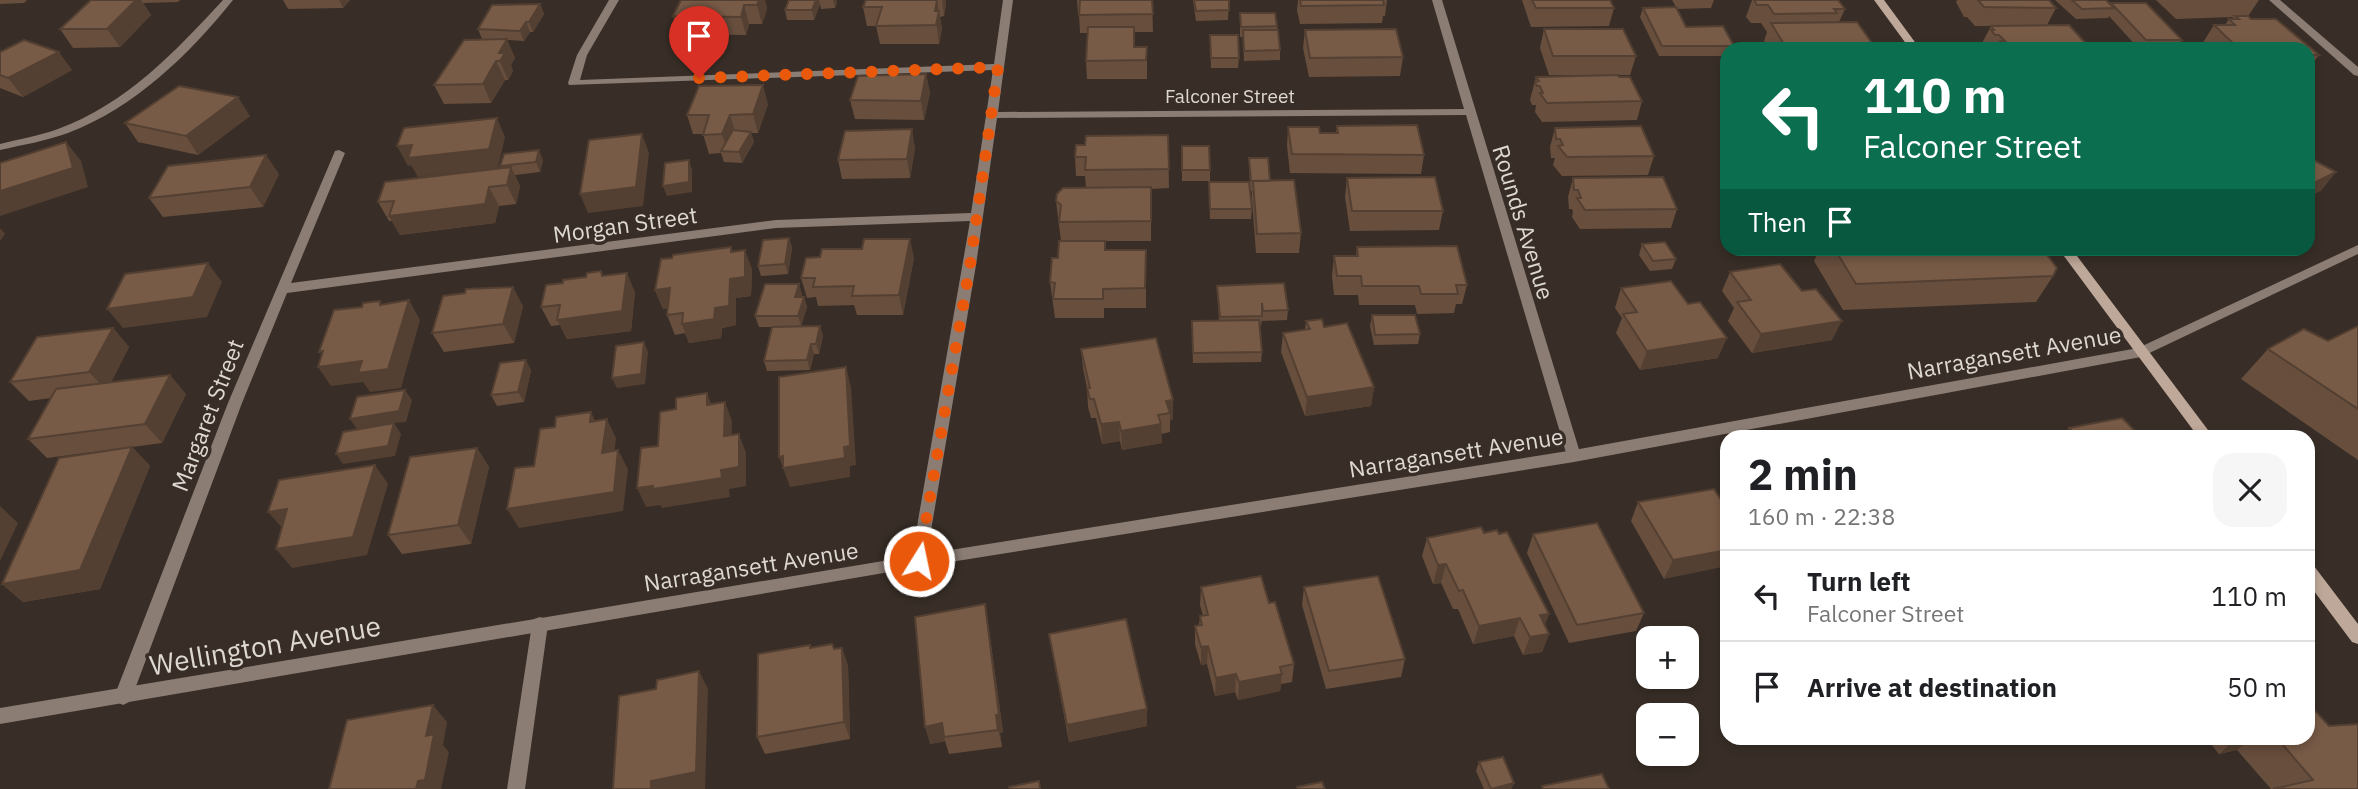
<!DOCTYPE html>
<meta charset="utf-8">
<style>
body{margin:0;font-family:"IBM Plex Sans",sans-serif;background:#f6f6f6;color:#202124;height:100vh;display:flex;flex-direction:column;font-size:26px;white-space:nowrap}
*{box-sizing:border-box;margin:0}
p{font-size:23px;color:#757577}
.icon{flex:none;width:38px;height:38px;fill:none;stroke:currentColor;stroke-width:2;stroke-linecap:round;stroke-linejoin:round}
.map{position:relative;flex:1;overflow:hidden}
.side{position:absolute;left:1720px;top:430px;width:595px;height:315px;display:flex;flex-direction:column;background:#fff;border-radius:21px;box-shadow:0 4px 10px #0003}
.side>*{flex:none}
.hud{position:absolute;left:1720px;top:42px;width:595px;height:214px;border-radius:21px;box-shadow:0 4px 10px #0003;background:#0b6e4f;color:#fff;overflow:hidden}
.buttons{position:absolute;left:1636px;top:626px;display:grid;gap:14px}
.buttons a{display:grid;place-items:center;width:63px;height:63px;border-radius:14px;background:#fff;box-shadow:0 4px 10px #0003;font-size:35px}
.pin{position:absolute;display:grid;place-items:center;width:60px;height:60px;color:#fff;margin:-72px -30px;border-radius:50% 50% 50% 0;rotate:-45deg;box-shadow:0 0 7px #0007}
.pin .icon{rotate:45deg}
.me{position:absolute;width:77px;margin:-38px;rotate:10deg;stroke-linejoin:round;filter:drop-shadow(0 0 5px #0008)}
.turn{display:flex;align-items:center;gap:24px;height:147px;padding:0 28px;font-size:32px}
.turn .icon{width:91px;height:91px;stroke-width:2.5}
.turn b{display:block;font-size:49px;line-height:60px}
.then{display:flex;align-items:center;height:66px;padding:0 28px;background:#0003;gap:14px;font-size:26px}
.round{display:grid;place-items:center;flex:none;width:74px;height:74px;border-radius:21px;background:#f6f6f6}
.headline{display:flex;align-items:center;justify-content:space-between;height:119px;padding:0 28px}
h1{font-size:42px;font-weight:700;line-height:52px}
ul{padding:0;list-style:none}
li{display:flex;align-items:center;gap:21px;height:91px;padding:0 28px;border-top:2px solid #e0e0e0}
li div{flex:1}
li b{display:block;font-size:26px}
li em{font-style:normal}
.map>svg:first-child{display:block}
</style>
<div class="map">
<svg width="2358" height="789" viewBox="0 0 2358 789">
<rect width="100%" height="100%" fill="#382e27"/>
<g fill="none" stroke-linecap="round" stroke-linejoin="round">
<path fill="#8b7d74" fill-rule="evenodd" d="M223,0H233C189,55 134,108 68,133C46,141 22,145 0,150V144C19,139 39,136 58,129C126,104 175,52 223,0Z
M609,0H619L587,55L580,80L994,64L1003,0H1013L998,112L1464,109L1432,0H1442L1581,456L1579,460H1569L1567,456L1466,115L997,118L976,265L925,566L919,567L913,566L911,561L970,221L776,228L287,293L242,403L132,697L129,702L123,705L117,702L114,697L228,403L335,151L339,150L345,153L291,283L776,220L971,213L993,70L569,85L568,83L577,55Z
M2269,0H2280L2358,67V76L2354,75Z
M540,617L546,619L548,624L525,789H507L532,624L534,619Z"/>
<path fill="#8b7d74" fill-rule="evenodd" d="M2358,245V254L2141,357L1574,462L919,567L0,724V708L919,555L1574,450L2138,348Z"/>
<path fill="#bea899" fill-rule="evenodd" d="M1874,0H1884L1920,49H1910Z
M2058,248H2071L2214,438H2199Z
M2308,565L2314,566L2358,624V644L2352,642L2308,583Z"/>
</g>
<path fill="#674e3d" d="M0,0H27L24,3L0,4Z
M91,0H180L178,2L143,3L151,15L120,47L73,48L60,29Z
M283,0H350L343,8L288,9Z
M765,0L767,9L762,24H749L746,35L679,34L673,16Z
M789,0H836L837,2L835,8L821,9L820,4L814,20H787L785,10Z
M866,0H946V4L944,16L940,17L942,29L939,44H880L876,26H867L863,7Z
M1077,0H1152L1153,32H1134V47H1147V79H1087L1086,61L1088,33H1080L1079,14H1078Z
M1193,0H1229L1228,20L1196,21Z
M1298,0H1387L1385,16H1383L1382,23L1300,24L1297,10Z
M1522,0H1610L1614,8L1609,26L1531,27Z
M1672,0H1714L1711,8L1677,9Z
M1752,0H1838L1845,9L1839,22L1876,49H1768L1764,41L1767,32L1761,23H1751L1746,17Z
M1957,0H2049L2056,8L2047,25L2091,49H1982V46L1981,45L1991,26H2008H1975L1967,17H1964L1956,2Z
M2055,0H2106L2110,5L2111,3L2182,40L2177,49H2139L2109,16L2108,18L2076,19Z
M2156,0H2259L2248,16L2251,19H2276L2319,55L2308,69V49H2207L2202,44L2214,25H2225L2229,19H2232L2233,17L2176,19Z
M540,4L544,14L533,32H530L524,41L507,40L515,58L511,65L513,71L508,80H505L491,103L444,104L434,85L482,39L478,29Z
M1643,8L1734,46L1733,49H1727V56H1659L1640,17Z
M1240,13L1277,26L1280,50V60L1244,61L1243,37H1240Z
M1544,29L1636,56L1630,75H1549L1540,48Z
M1305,30L1403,57L1400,76L1309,77L1303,48Z
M1210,35L1239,58L1238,68H1211Z
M0,52L72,70L23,97L0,88Z
M926,74L930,93L924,120L855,119L850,100Z
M1536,77H1619L1642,101L1637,120L1542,122L1535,112L1536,105H1532L1530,100Z
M768,104L758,133H751L754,142L742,163L724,162L721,153L709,154L703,134H693L687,115Z
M1727,104V130L1722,121Z
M250,116L198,155L138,142L125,123Z
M1337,126L1424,155L1421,174L1290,173L1287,146L1288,127L1320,133H1336Z
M1555,128L1654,156L1648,175L1562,176L1553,165L1555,158H1551L1550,147Z
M1168,135L1169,188L1151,189V241H1061L1056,201L1086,188L1085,176H1076L1075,157L1085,145Z
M1182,146L1210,170V181H1182Z
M915,148L910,178L842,179L838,160Z
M1249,158L1270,181L1301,233L1299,253H1256L1252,200V191H1250L1252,209L1251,219H1210L1209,182L1250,188Z
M543,160L540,172L515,175L520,186L516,204L499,206L495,223L400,235L392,221H389L378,202L501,168L500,166Z
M279,174L263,207L163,217L149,198Z
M1347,178L1443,211L1439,230L1350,231L1345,197Z
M1573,178L1677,209L1671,228L1580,229L1572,217L1573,212L1572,209H1569L1568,197Z
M789,238L792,248L788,274L761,276L758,266Z
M1642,244L1676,259L1672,269L1650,271L1639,255Z
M731,247L733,252L752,269L751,296L736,298V325L722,328L721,338L689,343L685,333L675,335L667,315L668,308L663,309L655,290L672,258Z
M1357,247L1467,285L1462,304H1456L1454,313L1417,314L1415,305H1359L1358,295H1334L1332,276L1334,256H1356Z
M1772,248H1798L1797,250H1772Z
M1820,248H2042L2053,276L2036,302L1843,310L1814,261Z
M1106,250H1146V308H1104V318H1055L1050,282L1058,258Z
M914,258L903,315H857L854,305L818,306L816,297L807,298L801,278Z
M1730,272L1832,340L1752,353L1728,321L1734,308L1722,291Z
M603,276L635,292L631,331L567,339L560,325L551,326L541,307L563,283Z
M1217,286L1288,310L1287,320L1262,321V318L1261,326H1260L1262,352L1261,362L1193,363L1192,331L1219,320Z
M1621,288L1718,358L1640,370L1616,333L1622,318L1615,308Z
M802,294L801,297H804L807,307L801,326H820L823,336L819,354H814L810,370L767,371L764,361L796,327H759L755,316Z
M523,306L514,343L444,352L432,333Z
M1372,315L1420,334L1418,344L1374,345L1370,326Z
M1306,321L1324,327L1374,387L1371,406L1305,416L1281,352L1283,333L1305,330Z
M2358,326V460L2241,379L2268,349L2328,341Z
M113,328L129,347L111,382L186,394L162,443L132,447L150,466L100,589L23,602L2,584L131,447L47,458L28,439L51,398L29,401L10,382Z
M1081,349L1173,400V419L1170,420V432L1161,434L1162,443L1122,450L1120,441L1102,444L1096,418H1091L1088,407L1087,388L1083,368Z
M531,370L524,402L497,406L491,395Z
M2069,428L2142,438H2062Z
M477,448L489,467L471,544L402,554L388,535Z
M1714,489L1664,579L1631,521L1638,502Z
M1484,533L1549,614L1545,624L1549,634L1542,652L1523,655L1514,636L1473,644L1458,609H1453L1441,583L1433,584L1422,556L1427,538Z
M1533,534L1644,613L1636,631L1569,643L1527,553Z
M1201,587L1269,603L1294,664L1292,682L1281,684L1280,691L1238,700L1235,692L1215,696L1207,664L1201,665L1195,644V626L1199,625L1200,616H1203L1200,605Z
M1304,587L1405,659L1401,677L1326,689L1302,605Z
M988,623L1003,732L1000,733L1002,747L949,754L945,741L930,744Z
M1049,634L1147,709V726L1069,742L1052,652Z
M811,648L834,649L842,648L848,666L850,739L765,754L757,737Z
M2329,726L2358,789H2271L2237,750L2219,754L2206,738H2308Z
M1479,762L1514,783L1511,789H1484L1476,771Z"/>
<path fill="#544032" d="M136,0H141L151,15L120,47L107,29Z
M339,0H350L343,8Z
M759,0H765L767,9L762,24L757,5Z
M816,0H819L820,4L814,20L812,10Z
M833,0H836L837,2L835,8Z
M937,0L942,29L939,44L935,11Z
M942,0H946V4L944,16Z
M540,4L544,14L533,32L529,22Z
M744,5L749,24L746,35L741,17Z
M526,22L530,32L524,41L520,31Z
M507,39L515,58L511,65L513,71L508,80L500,61L499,53Z
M59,52L72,70L23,97L8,78Z
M496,61L505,80L491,103L483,84Z
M926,74L930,93L924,120L921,101Z
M763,85L768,104L758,133L753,114Z
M238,97L250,116L198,155L186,136Z
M730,115L736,134L728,153L722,134Z
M497,118L505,137L498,168L418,177L411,165L408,166L397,146Z
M912,129L915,148L910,178L907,159Z
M751,132L754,142L742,163L739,152Z
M642,134L649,153L643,206L588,213L580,194Z
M66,142L81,161L88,187L0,216V191Z
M539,150L543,160L540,172L536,162Z
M266,155L279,174L263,207L250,187Z
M689,160L692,170V192L667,196L663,186Z
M511,167L520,186L516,204L507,185Z
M2336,172L2321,191L2308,197V186Z
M489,187L499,206L495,223L400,235L389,216Z
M0,228L5,234L0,241Z
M789,238L792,248L788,274L785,264Z
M910,239L914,258L903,315L899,295Z
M745,250L752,269L751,296L736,298V325L722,328L721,338L689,343L682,324L715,308Z
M208,263L222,282L207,317L123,328L107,309Z
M627,273L635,292L631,331L567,339L557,320Z
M799,284L802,294L798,307L795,297Z
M513,287L523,306L514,343L503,324Z
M670,288L678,307L663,309L655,290Z
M804,297L807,307L801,326L798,316Z
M409,300L420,320L401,388L370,392L363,382L331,386L318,367Z
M1842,321L1832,340L1752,353L1761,334Z
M820,326L823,336L819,354L816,344Z
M113,328L129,347L107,391L89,372Z
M1727,338L1718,358L1640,370L1647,351Z
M644,342L648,352L645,384L617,388L612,378Z
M811,344L814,354L810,370L807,360Z
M526,360L531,370L524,402L518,392Z
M846,367L851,387L856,465L850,466V477L790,487L779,457L844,447Z
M170,375L186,394L162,443L145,424Z
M1374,387L1371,406L1305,416L1307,397Z
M405,390L412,400L406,422L394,423L401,434L395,456L343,464L336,454L357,429L350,419Z
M707,393L714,412L707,405Z
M1173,400V419L1170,420V413L1166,401Z
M725,402L732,421L731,455L724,436Z
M591,412L600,431L590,422Z
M607,419L616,438L612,472L602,453Z
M1119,422L1120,441L1102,444L1101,424Z
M1161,424L1162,443L1122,450L1121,431Z
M739,434L746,453V486L729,489L730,497L662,508L660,505L646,507L637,488L721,470Z
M132,447L150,466L100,589L23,602L2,584Z
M477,448L489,467L471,544L458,525Z
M618,450L628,469L623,511L519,528L507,509Z
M375,465L388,484L367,555L292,568L276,549Z
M0,506L18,523L0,561Z
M287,509L284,530L268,512Z
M1727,550V566L1664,579L1673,560Z
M1446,564L1441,583L1433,584L1438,565Z
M985,604L988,623L1003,732L1000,733L1002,747L998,730Z
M1549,614L1542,632L1540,615Z
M1520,618L1514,636L1473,644L1479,626Z
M1549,634L1542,652L1523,655L1530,637Z
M1208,646L1207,664L1201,665V647Z
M842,648L848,666L850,739L844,722Z
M699,671L708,689L705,789H651V781Z
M1236,674L1235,692L1215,696L1216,678Z
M1282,674L1280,691L1238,700L1239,682Z
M433,705L447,722L443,745L449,752L441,789H416Z
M1147,709V726L1069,742L1067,725Z
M942,723L945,741L930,744L925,727Z
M2237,738H2251L2237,750L2219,754Z
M1514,783L1511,789H1491Z"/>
<path fill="#785b47" stroke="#544032" stroke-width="2" d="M91,0H136L107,29H60Z
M681,0H759L757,5H744L741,17L673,16Z
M789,0H816L812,10H785Z
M866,0H937L935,11H939L936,25L876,26L882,7H863Z
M1080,0H1152L1153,14L1079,15Z
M1194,0H1229V10L1196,11Z
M1300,0H1383L1384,5L1301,6Z
M1532,0H1610L1614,8H1536Z
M1754,0H1838L1845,9H1834L1837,13L1774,14L1768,5H1757Z
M1978,0H2049L2056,8L1984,7Z
M2072,0H2106L2114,8L2082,9Z
M2111,3H2146L2182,40H2146Z
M540,4L529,22H526L520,31L478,29L492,5Z
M1676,7L1686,27L1723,26L1734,46H1662L1643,8Z
M1240,13H1275L1277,26L1241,27Z
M2235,16H2248L2251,19H2276L2319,55H2308V49H2239L2214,25H2235L2229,19H2239Z
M1857,22L1876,49H1787L1771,23Z
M2069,25L2091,49H2011L2001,41H2005L1999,35H1995L1991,30H1994L1991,26Z
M1088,27H1134V47H1147L1146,60L1086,61Z
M1396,29L1403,57L1310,58L1305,30Z
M1544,29H1623L1636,56H1553Z
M1243,30H1278L1280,50L1244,51Z
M1210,35H1238L1239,58H1211Z
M507,39L499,53H505L500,61H496L483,84L434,85L464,40Z
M24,40L59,52L8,78L0,75V52Z
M926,74L921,101L850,100L858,76Z
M1618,75L1619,77H1630L1642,101L1547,103L1540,93H1543L1540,86H1537L1535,82L1539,81L1536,77Z
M763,85L753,114L730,115L722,134L703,135L709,115H687L699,86Z
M179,86L238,97L186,136L125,123Z
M497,118L489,149L408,158L412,145L397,146L404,128Z
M1417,125L1424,155L1292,154L1288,127H1319L1320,133H1338L1337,126Z
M1641,126L1654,156L1567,157L1558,146L1563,145L1560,139H1556L1555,128Z
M912,129L907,159L838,160L845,131Z
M733,130L751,132L739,152L721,151Z
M642,134L636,187L580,194L589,140Z
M1168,135L1169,169L1085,170L1086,157H1075L1076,145H1085L1086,136Z
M66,142L73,168L0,191V163Z
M1182,146H1209L1210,170H1182Z
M539,150L536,162L500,166L504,154Z
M266,155L250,187L149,198L168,166Z
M2308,157L2336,172L2308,186Z
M1249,158H1268L1270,181H1251Z
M689,160V182L663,186L665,163Z
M511,167L507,185L489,187L485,204L389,216L394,201L378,202L385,182Z
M1435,177L1443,211H1352L1347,178Z
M1663,177L1677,209L1585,210L1577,198H1581L1578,190H1574L1573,178Z
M1294,180L1301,233L1257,234L1253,181Z
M1209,182H1249L1252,209H1210Z
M1151,187V221L1059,222L1061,205L1056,201L1057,194L1063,188Z
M789,238L785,264L758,266L763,240Z
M864,239H910L899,295L852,296L854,286L813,287L815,278H801L806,258L820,257L822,249H862Z
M1059,241H1105V250H1146L1145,288L1103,289V299H1053L1055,283L1050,282L1052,258H1058Z
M1665,242L1676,259L1653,261L1642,244Z
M1457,246L1467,285H1456L1458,294H1421L1419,286H1362L1361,276H1337L1334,256H1358L1357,247Z
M731,247V252L745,250V277L730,279L729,306L715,308L714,319L682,324L683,313L667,315L670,288L655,290L661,259L672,258L673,255Z
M1834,248H2042L2057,268L2053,276L1856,284Z
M208,263L193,297L107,309L125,274Z
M1780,264L1802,291L1816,289L1842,321L1761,334L1737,302L1751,300L1730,272Z
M601,271L602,276L627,273L622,311L557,320L560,305L541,307L546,285L563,283V280L586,277L587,273Z
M1671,281L1688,304L1700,302L1727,338L1647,351L1623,314L1637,312L1621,288Z
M1284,283L1288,310L1263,311L1262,303V316L1220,317L1217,286Z
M765,284H799L795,297H804L798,316H755Z
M513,287L503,324L432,333L443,296L465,293L466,289Z
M409,300L388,369L358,373L362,361L318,367L323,351L319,352L334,310L362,307L363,303L380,301V305Z
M1372,315H1415L1420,334L1375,335Z
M1322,319L1324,327L1347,323L1374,387L1307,397L1283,333L1310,329L1306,321Z
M1259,320L1262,352L1193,353L1192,321Z
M820,326L816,344H811L807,360L764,361L772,327Z
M2358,326V409L2268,349L2304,329L2328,341Z
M113,328L89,372L10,382L37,337Z
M1156,338L1173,400L1166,401L1170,413L1158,415L1161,424L1121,431L1119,422L1101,424L1094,399H1090L1087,388H1090L1081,349Z
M644,342L641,374L612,378L616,346Z
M526,360L518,392L491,395L500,363Z
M846,367L850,446L844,447L845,458L783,468V456L779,457V377Z
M170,375L145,424L28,439L56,389Z
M405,390L399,411L350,419L357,397Z
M707,393V405L725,402L724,436L739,434V467L721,470L722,478L653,489V486L637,488L641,448L658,446L660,412L676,409V398Z
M591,412L590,422L607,419L602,453L618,450L614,492L507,509L515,468L534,466L540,429L555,427L556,417Z
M2122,418L2142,438H2079L2069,428Z
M394,423L388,446L336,454L343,432Z
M132,447L80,570L2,584L59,458Z
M477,448L458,525L388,535L410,457Z
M375,465L353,537L276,549L287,509L268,512L279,480Z
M1714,489L1727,509V550L1673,560L1638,502Z
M1597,523L1644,613L1577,625L1533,534Z
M1481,527L1484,533L1497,530L1499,534L1507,532L1549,614L1540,615L1549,634L1530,637L1520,618L1479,626L1463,590L1459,591L1446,564L1438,565L1427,538Z
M1261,576L1269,603L1275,602L1294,664L1280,667L1282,674L1239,682L1236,674L1216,678L1208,646L1201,647L1195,626L1202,625L1200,616L1208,615L1201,587Z
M1378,576L1405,659L1329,671L1304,587Z
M985,604L999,715H996L998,730L944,737L942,723L925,727L915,617Z
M1126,619L1147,709L1067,725L1049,634Z
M832,644L834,649L842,648L844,722L757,737L758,654L810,645V648Z
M699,671L696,772L651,781V789H613L619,696L656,689L657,680Z
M2308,703L2329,726L2358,724V789H2273L2313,780L2277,738H2308Z
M433,705L426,736L434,734L425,780L418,781L416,789H329L347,720Z
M1503,757L1514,783L1491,789L1479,762Z
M1602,774L1609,789H1543L1542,786Z
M1039,781L1040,789H1010L1009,787Z
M1322,782L1325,789H1298L1297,787Z"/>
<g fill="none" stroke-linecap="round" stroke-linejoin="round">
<path stroke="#ea580c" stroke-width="12" stroke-dasharray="0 21.6" d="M699,78L998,67L970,265L919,561"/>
</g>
<g text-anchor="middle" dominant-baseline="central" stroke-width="7" stroke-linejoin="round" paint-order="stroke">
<g font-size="19" fill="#ded8d3" stroke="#382e27">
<text x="1230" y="96">Falconer Street</text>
</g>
<g font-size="23" fill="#ded8d3" stroke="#382e27">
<text transform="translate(1524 222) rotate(73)">Rounds Avenue</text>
<text transform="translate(625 224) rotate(-8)">Morgan Street</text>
<text transform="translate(2014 352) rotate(-10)">Narragansett Avenue</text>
<text transform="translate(207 415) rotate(-69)">Margaret Street</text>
<text transform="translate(1456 452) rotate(-9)">Narragansett Avenue</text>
<text transform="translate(751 566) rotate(-9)">Narragansett Avenue</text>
</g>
<g font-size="28" fill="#ded8d3" stroke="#382e27">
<text transform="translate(265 645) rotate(-10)">Wellington Avenue</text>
</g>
</g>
</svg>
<div class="buttons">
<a>+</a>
<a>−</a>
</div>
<div class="pin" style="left:699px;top:78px;background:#d93025"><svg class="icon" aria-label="arrive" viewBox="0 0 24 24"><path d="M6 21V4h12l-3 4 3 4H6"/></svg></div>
<svg class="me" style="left:919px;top:561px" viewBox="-20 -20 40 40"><circle r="17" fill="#ea580c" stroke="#fff" stroke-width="3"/><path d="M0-11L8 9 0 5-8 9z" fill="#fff"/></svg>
<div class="hud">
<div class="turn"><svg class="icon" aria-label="left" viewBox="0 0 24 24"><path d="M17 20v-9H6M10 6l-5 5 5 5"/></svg><div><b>110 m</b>Falconer Street</div></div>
<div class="then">Then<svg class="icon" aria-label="arrive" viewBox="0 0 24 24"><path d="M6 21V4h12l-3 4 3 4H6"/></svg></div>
</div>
<section class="side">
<div class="headline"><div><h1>2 min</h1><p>160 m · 22:38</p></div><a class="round"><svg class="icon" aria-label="close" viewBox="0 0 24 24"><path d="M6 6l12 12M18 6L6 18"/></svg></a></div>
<ul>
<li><svg class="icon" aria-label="left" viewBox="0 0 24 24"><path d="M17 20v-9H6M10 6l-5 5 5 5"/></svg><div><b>Turn left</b><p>Falconer Street</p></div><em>110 m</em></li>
<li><svg class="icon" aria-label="arrive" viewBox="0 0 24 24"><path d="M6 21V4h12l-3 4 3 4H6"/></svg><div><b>Arrive at destination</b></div><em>50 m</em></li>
</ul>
</section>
</div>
